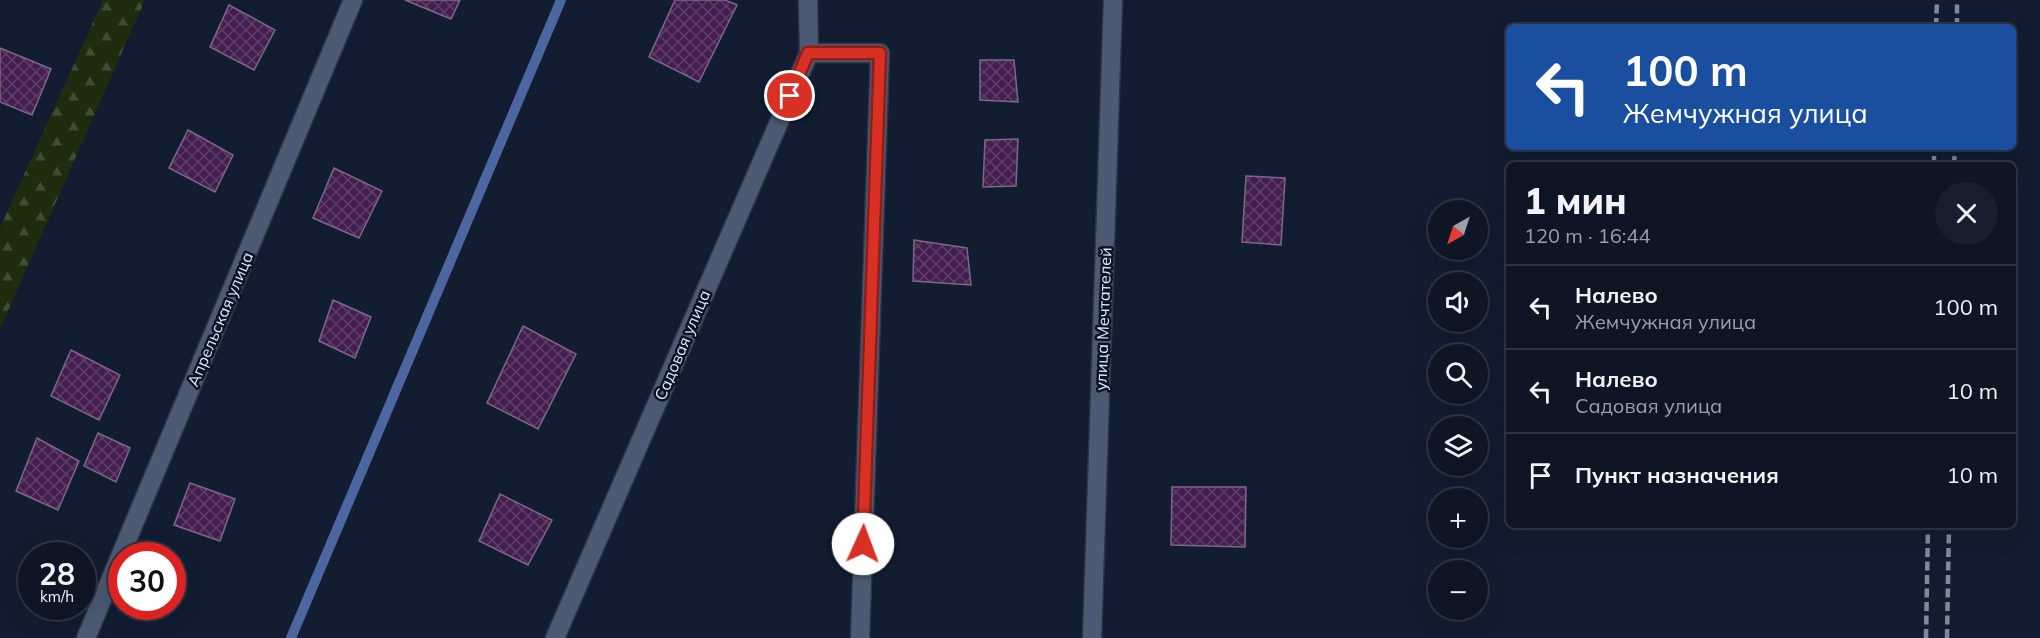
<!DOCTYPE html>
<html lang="ru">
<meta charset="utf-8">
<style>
body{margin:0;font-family:Mulish,sans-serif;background:#171f2e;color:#f1f3f6;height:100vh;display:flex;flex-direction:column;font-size:22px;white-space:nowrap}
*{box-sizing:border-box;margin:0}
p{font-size:20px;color:#9b9fa7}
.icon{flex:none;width:33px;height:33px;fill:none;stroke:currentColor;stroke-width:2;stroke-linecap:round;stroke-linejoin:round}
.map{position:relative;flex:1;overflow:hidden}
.side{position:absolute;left:1506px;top:162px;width:510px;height:366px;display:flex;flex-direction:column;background:#0e1626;border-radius:9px;box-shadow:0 6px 24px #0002,0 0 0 2px #2e3543}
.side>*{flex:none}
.hud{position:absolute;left:1506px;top:24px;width:510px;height:126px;border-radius:9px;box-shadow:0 6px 24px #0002,0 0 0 2px #2e3543;background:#1a4fa0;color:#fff;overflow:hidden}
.needle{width:39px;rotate:219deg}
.fabs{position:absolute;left:1428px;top:200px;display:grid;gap:12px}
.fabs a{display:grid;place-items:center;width:60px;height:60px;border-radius:50%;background:#0e1626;box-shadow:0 6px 24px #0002,0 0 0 2px #2e3543;font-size:30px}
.speed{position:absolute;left:18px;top:542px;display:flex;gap:12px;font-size:30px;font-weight:700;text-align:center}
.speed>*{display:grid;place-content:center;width:78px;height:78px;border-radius:50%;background:#0e1626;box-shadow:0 6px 24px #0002,0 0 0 2px #2e3543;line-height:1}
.speed small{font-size:15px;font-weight:400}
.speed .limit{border:9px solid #d22;background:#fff;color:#111}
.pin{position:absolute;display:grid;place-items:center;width:51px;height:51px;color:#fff;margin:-26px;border:3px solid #fff;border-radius:50%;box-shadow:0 2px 6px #0007}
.me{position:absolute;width:66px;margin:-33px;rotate:2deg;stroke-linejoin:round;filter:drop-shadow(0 0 4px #0008)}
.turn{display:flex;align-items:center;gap:21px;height:126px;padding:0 18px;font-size:27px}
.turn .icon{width:78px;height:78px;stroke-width:2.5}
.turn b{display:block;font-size:42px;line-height:51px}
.round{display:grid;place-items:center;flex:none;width:63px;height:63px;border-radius:32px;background:#171f2e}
.headline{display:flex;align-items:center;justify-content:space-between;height:102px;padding:0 18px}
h1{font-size:36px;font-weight:800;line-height:45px}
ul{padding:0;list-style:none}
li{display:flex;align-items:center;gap:18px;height:84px;padding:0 18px;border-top:2px solid #2e3543}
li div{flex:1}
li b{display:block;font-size:22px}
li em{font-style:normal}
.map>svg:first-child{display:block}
</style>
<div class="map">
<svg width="2040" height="638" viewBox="0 0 2040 638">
<defs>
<pattern id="forest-firs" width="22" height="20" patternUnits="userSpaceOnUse" patternTransform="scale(1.5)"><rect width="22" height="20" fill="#1e2d0d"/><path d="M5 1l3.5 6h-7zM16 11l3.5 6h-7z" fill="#3e4c31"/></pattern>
<pattern id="building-cross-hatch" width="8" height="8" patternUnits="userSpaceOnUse" patternTransform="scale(1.5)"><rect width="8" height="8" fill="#441e4f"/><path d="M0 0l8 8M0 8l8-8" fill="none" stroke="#5f3f69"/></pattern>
</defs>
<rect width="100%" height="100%" fill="#121d32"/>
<path fill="url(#forest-firs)" d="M103,0H145L0,329V228Z"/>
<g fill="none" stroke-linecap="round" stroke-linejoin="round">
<path stroke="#4c679f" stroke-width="10" d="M291,638L561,0"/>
</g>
<path fill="url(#building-cross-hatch)" stroke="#7c6981" stroke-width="1.5" d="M405,0H460L451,19Z
M675,0H725L737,5L699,82L649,57Z
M229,5L275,30L254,70L210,47Z
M0,48L51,69L32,115L0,102Z
M980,60H1014L1018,102L980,100Z
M188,130L233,155L215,192L169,168Z
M1018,139L1016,186L983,187L985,140Z
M334,168L382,191L359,238L313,218Z
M1246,176L1285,178L1281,245L1242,242Z
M914,240L967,248L971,285L913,281Z
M333,300L371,317L355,358L319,341Z
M523,326L576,354L538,429L487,403Z
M71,350L120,375L99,420L51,396Z
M98,433L130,448L116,482L84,466Z
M37,438L79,461L58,510L16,491Z
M190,483L235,499L220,541L174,525Z
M1172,487H1246L1245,547L1171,545Z
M500,494L552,520L528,565L479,541Z"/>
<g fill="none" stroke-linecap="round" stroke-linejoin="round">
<g stroke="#2e3546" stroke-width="21">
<path id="minor" d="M809,53H880L860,638
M86,638L353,0
M555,638L809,53L808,0
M1092,638L1113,0"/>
</g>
<use href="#minor" stroke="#4c5a73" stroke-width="18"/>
<path stroke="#808a9c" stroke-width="4.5" stroke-dasharray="9 4.5" stroke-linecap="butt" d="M1936,27L1937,0
M1957,27V0
M1934,165V147
M1954,165L1955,147
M1926,638L1928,525
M1947,638L1949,525"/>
</g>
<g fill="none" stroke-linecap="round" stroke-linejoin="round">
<g stroke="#8d1f18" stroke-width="15">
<path id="route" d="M790,96L808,53H880L863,544"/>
</g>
<use href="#route" stroke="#d93025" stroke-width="10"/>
</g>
<g text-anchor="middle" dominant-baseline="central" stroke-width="5" stroke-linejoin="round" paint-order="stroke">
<g font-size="16" fill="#e2ebf9" stroke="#091428">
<text transform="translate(220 319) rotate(-67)">Апрельская улица</text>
<text transform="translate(1103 319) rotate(-88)">улица Мечтателей</text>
<text transform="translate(682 345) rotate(-67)">Садовая улица</text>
</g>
</g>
</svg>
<div class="fabs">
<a><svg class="needle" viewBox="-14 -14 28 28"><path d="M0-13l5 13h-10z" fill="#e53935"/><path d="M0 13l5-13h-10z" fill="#9b9fa7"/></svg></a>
<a><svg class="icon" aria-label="sound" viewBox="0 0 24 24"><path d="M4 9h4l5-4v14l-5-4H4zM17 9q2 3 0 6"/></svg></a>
<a><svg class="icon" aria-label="search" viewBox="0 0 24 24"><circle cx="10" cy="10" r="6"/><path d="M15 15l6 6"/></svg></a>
<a><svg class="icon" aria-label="layers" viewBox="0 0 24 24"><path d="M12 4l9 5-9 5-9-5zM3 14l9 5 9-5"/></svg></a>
<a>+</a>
<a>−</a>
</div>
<div class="speed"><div>28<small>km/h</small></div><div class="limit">30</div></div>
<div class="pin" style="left:790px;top:96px;background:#d93025"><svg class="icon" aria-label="arrive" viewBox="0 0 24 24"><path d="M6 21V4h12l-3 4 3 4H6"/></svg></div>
<svg class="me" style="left:863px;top:544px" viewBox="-20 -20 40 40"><circle r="19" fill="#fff"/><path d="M0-13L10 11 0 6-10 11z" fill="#d93025"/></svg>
<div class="hud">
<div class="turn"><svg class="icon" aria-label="left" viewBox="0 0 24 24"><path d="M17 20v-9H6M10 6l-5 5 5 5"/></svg><div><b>100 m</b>Жемчужная улица</div></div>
</div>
<section class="side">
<div class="headline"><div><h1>1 мин</h1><p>120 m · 16:44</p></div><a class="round"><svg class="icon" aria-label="close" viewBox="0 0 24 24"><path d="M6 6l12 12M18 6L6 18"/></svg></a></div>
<ul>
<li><svg class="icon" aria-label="left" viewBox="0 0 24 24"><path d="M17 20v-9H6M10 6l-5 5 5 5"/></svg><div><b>Налево</b><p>Жемчужная улица</p></div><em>100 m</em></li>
<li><svg class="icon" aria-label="left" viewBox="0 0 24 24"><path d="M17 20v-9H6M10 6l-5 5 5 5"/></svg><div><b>Налево</b><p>Садовая улица</p></div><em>10 m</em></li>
<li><svg class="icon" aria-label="arrive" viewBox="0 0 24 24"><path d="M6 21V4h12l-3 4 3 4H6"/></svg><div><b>Пункт назначения</b></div><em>10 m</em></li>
</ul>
</section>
</div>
